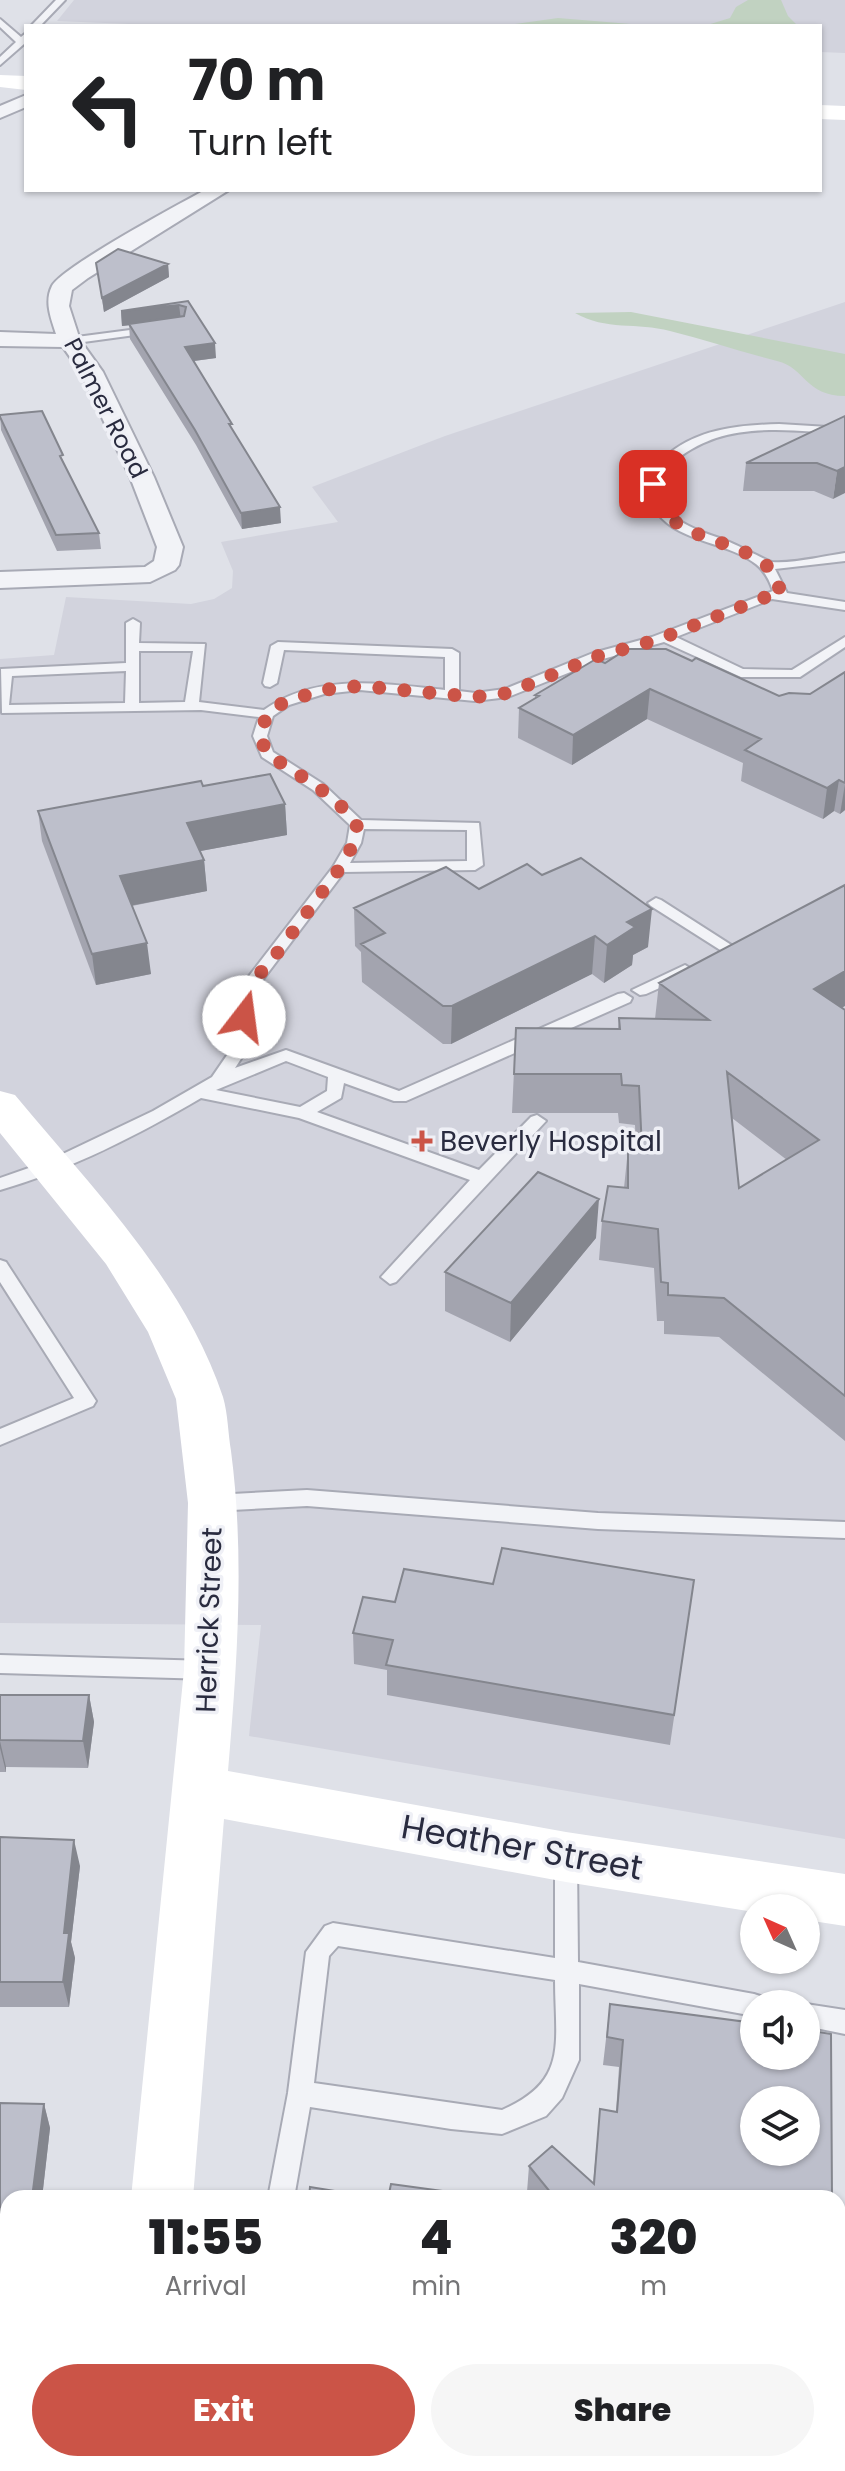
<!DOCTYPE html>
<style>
body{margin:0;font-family:Poppins,sans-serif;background:#f6f6f6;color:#202124;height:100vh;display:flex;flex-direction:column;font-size:30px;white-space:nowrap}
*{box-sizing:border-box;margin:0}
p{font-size:26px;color:#757577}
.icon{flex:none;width:44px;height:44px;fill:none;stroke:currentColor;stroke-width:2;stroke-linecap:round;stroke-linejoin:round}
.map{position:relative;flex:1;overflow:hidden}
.details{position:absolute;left:0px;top:2190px;width:846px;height:282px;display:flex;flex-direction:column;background:#fff;border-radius:24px 24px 0 0;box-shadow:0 2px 6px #0004}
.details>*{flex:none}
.banner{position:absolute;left:24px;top:24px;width:798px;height:168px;border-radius:0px;box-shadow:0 2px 6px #0004;background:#fff;color:#202124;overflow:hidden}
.needle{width:52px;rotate:315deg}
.buttons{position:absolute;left:740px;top:1894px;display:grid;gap:16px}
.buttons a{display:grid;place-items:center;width:80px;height:80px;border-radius:50%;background:#fff;box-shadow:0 2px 6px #0004;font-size:40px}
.pin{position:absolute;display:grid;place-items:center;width:68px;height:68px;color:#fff;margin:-34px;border-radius:16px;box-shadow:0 4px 12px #0006}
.me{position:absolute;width:88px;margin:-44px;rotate:15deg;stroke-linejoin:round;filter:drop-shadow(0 0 6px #0008)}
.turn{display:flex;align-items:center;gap:28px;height:168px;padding:0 32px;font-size:36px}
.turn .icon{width:104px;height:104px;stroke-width:2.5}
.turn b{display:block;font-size:56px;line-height:68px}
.eta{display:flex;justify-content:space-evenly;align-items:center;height:136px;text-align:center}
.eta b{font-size:48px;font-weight:800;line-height:56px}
.action{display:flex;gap:16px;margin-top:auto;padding:16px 32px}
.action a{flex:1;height:92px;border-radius:48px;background:#cb5447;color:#fff;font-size:32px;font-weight:800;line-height:92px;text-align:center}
.action a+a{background:#f6f6f6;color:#202124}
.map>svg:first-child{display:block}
</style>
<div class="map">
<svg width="845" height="2471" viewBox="0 0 845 2471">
<rect width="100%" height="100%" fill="#dfe1e8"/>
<path fill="#d2d3dd" d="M74,0H845V53L820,52V26H177L57,21Z
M845,302V1839L249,1736L261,1625L0,1623V659L54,655L66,597L191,604L214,599L232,588L233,571L221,542L338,522L312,487L445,436Z"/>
<path fill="#c1d2c1" d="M748,0H781L788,16L798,26H704L730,18L736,7Z
M558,18L655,26H340L508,25Z
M631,312L845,354V396C805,396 806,368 777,361C741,352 706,340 670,331C637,322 606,331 575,313Z"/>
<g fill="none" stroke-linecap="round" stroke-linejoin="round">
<g stroke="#a8aab5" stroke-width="4">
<path id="lane" d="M56,0H65L40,26H31Z
M0,19L21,37L26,33L24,44L0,65V57L16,42L0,27Z
M153,327L158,330L157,332L69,344L64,341L69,338Z
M779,424L845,428V434C803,431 757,425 716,438C686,448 635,480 672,515C686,527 705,533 722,539C732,542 767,561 772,562C792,564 824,556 845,553V561L775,569L787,593L845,602V610L772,599L676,637L743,669L792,670L845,637V647L800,677H741L664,642L603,659L508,697L475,701L360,690L324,694L289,705L273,716L267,736L273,752L323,784L361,820L479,823L483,865L475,870L344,872L255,990L250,1045L235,1068L286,1050L399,1091L618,994L624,993L632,998L630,1002L406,1101H394L344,1083L341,1098L317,1112L479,1170L531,1117L537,1115L546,1121L396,1282L390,1284L381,1277L470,1180L299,1118L201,1098C138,1135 70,1170 0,1190V1178L46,1162L153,1111L212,1077L234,1045L239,989L333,867L347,843L350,825L313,790L262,757L253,736L259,717L201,710L2,713L1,669L126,663V623L133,619L140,623L139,643L205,644L199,702L264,710C318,672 384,684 445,690V657L284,650L277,683L270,687L265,686L263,683L271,646L278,642L452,649L459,653V691L475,693L505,689L593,653L652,637L773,591C769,579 764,569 753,562C720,538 661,542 649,495C646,480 652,468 664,458C695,429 738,425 779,424ZM139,651H193L185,702L139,703ZM126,671L125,703L9,705L12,676ZM364,829L467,830V861L350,863L361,843ZM286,1061L328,1077L327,1091L300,1107L216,1090Z
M656,898L661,900L739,950L731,955L725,953L651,906L648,903Z
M685,965L693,970L691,974L646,994L640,995L632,990Z
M0,1260L6,1262L96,1401L93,1406L0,1445V1429L74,1398L0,1282Z
M307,1490L598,1513L845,1522V1538L598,1529L307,1506L213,1511L206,1509L203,1503L206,1497L213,1495Z
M0,1655L209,1661L217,1664L220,1670L217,1676L209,1679L0,1673Z
M566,1849L574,1852L577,1859L578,1962L754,1994L763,1997L766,2004H754V2016L579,1984V2060L562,2098L546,2116L502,2134L451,2129L310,2107L294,2198H268L288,2093L306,1952L325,1926L333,1923L555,1958V1859L558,1852ZM338,1946L555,1980C555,2043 569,2081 502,2110L314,2083L329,1956Z
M805,2004H806L845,2010V2034L806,2026Z"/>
</g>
<g stroke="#a8aab5" stroke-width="4">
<path id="street" d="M26,95V107L0,118V106Z
M205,190H229L88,278L72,290L69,306L80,340L103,372L154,477L183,547L179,565L175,570L150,582L0,588V572L145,567L154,561L157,547L130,477L81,373L63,347L0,346V332L56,334C51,318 44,302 52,286C62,267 179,204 205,190Z"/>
</g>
<use href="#lane" fill="#f2f3f7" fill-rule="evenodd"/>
<use href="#street" fill="#f2f3f7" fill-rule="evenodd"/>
<path fill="#fff" fill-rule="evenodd" d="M0,75L26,76V90L0,87Z
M820,105L845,106V120L820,119Z
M0,1091L15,1095C92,1188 184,1280 223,1397C228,1414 228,1434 231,1451C245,1557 237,1665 228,1771L566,1832L845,1874V1926L806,1920V1908H754V1912L566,1882L224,1819L193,2198H131L184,1670L188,1503L176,1399L148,1332L106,1264L0,1133Z
M103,2464H171V2471H103Z"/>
</g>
<path fill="#a3a4af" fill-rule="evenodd" d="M96,263L168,264L169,277L104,312Z
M188,301L216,358L194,361L233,430L281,523L242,529L196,445L130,339L129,325L122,326L121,311Z
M0,415L99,533L101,549L57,551L1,430Z
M845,416L833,499L814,491H743L746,463Z
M692,661L779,696L810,694L845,672V810L840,814L834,811L823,819L741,781L743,763L647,719L572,765L518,738L519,708L535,699V695L605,663Z
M203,786L285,804L287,835L200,851L204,860L207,891L132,906L151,974L96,985L42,841L38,811Z
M542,875L648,947L633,955L632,965L604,983L592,974L451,1044H443L362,982L361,952L355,946L354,908L479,889Z
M659,983L842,1008L845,1010V1441L719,1337L664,1334V1321H657L654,1268L599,1260L602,1221L624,1188L628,1149H636L635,1125L619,1123L618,1113H512L516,1028L618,1029L619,1018L655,1019ZM732,1118L787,1160L739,1188Z
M596,1238L510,1342L445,1311V1272Z
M694,1580L670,1745L387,1695V1670L354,1664L353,1633L395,1602L493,1584Z
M0,1695H89L94,1722L88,1768L6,1767V1772H0Z
M0,1837L80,1866L71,1942L75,1958L69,2007H0Z
M610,2004L832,2198H532L527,2192L529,2166L593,2184L600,2109L616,2112L619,2067L603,2065Z
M0,2103L44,2104L50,2128L42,2198H8V2336H0Z
M396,2464H833V2469L832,2471H396Z"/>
<path fill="#84868e" d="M168,264L169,277L104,312L102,298Z
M179,305L181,320L122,326L121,311Z
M215,343L216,358L186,362L185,347Z
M845,467V493L833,499L837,471Z
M280,507L281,523L242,529L241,513Z
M650,689L647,719L572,765L573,735Z
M839,780L834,811L823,819L827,788Z
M845,784V810L840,814Z
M285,804L287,835L190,853L187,823Z
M204,860L207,891L124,907L120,876Z
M652,909L648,947L633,955L632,965L604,983L607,945L627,922Z
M595,936L592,974L451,1044L452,1006Z
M147,943L151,974L96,985L92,954Z
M845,971V1006L808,1028L814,989Z
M599,1199L596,1238L510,1342L511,1303Z
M89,1695L94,1722L88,1768L83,1741Z
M0,1741L6,1767V1772L0,1748Z
M74,1840L80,1866L71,1942L75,1958L69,2007L63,1982L64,1933Z
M44,2104L50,2128L42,2198H32Z"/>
<path fill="#bdbfcb" stroke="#84868e" stroke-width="2" fill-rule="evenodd" d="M118,249L168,264L102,298L96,263Z
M188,301L215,343L185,347L232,424H229L280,507L241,513L195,430L129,324L184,316L186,307L179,305L121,311Z
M42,411L63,455L60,456L99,533L56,535L0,417V415Z
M845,416V467L837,471L817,463H746Z
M627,649H666L692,661L696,658L779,696L789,693L810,694L845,672V783L839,780L827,788L745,750L761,739L650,689L573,735L519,708L539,696L535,695L596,659L605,663Z
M270,774L285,804L187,823L204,860L120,876L147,943L92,954L38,811L201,781L203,786Z
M581,858L652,909L627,922L635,927L607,945L595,936L452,1006H443L361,944L385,933L354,908L446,867L479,889L527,864L542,875Z
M845,885V971L814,989L845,1010V1396L724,1298L668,1295V1283L661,1282L658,1229L602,1221L608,1186L628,1188V1149H642L639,1086L622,1085L621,1074H514L516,1028L620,1029L619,1018L709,1020L659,983ZM727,1072L819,1140L739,1188Z
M538,1172L599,1199L511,1303L445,1272Z
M502,1548L694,1580L674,1715L386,1665L393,1640L353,1633L363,1597L395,1602L404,1569L493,1584Z
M0,1695H89L83,1741L0,1740Z
M0,1837L74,1840L64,1933H69L63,1982H0Z
M610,2004L754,2023V2056H806V2030L831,2034L832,2198H555L529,2166L552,2146L594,2184L600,2109L617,2112L623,2040L607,2037ZM754,2100H806V2152H754Z
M0,2103L44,2104L32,2198H8V2314H0Z
M391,2184L494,2198H388Z
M310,2187L378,2198H309Z
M8,2411V2464H60L61,2466L55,2471H0V2418Z
M530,2464H833V2469L830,2471H650L644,2470V2471H567Z"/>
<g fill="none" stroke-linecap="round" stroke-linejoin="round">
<path stroke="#cb5447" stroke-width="14" stroke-dasharray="0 25.2" d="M244,1017L247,989L278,952L340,868L354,843L357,824L343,808L318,787L267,754L260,736L267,714L284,702L322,690L360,686L475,697L508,693L598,656L657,640L771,595H781C779,588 777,578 773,572C740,534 660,544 653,484"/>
</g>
<path fill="#cb5447" stroke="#eff0f6" stroke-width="3" d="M418 1129h8v8h8v8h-8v8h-8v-8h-8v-8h8z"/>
<g text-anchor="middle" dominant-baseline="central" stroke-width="7" stroke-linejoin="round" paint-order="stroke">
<g font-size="24" fill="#292b3f" stroke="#eff0f6">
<text transform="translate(106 408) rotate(63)">Palmer Road</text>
</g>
<g font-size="28" fill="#292b3f" stroke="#eff0f6" text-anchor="start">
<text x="440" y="1141">Beverly Hospital</text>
</g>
<g font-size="28" fill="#292b3f" stroke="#eff0f6">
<text transform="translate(209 1620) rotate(-88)">Herrick Street</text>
</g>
<g font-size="34" fill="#292b3f" stroke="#eff0f6">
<text transform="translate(522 1847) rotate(10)">Heather Street</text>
</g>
</g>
</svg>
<div class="buttons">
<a><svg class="needle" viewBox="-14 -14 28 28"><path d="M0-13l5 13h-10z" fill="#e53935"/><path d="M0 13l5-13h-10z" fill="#757577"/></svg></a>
<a><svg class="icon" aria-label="sound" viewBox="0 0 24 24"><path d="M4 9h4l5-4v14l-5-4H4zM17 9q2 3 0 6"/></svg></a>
<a><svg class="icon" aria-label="layers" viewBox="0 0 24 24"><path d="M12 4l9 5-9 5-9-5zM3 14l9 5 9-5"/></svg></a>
</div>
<div class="pin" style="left:653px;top:484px;background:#d93025"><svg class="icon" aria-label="arrive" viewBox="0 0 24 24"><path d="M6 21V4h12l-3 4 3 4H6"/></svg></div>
<svg class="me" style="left:244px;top:1017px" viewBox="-20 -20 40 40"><circle r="19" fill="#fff"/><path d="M0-13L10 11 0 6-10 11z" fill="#cb5447"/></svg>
<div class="banner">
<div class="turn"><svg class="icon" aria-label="left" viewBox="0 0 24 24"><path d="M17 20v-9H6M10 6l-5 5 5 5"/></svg><div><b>70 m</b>Turn left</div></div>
</div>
<section class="details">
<div class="eta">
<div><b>11:55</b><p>Arrival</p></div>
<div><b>4</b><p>min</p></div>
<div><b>320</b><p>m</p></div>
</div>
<div class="action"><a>Exit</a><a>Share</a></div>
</section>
</div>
